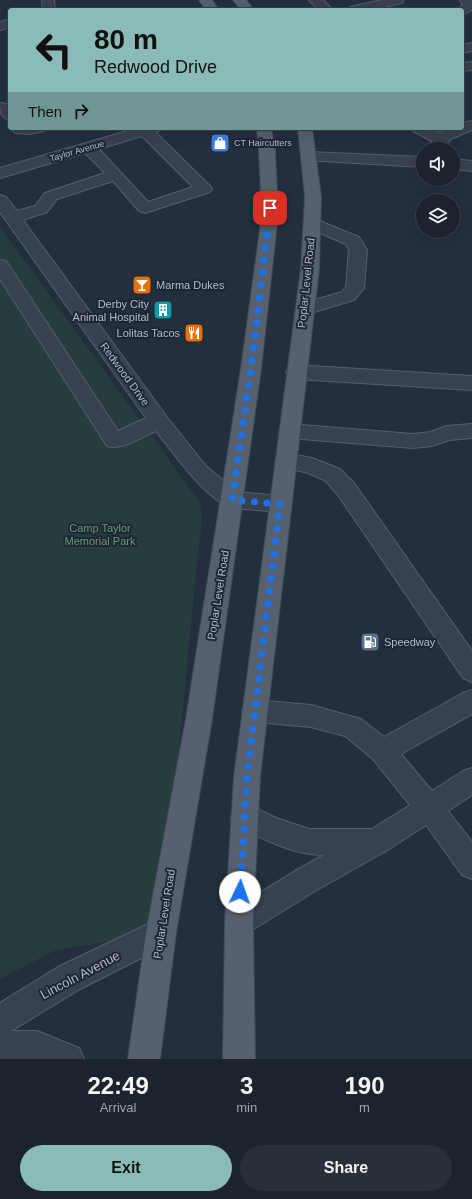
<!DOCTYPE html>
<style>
body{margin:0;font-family:Helvetica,sans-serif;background:#282f3a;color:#f1f3f6;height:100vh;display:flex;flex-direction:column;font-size:15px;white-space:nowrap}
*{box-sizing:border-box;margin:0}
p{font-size:13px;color:#a0a4aa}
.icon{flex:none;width:22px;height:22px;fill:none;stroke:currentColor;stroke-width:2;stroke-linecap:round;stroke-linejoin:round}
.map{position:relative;height:1059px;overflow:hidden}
.side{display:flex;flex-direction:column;background:#1b232e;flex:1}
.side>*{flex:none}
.hud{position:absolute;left:8px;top:8px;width:456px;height:122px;border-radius:4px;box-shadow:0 4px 16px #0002,0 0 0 1px #39404a;background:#8bbbb9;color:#111;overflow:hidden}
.tools{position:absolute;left:416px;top:142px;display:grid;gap:8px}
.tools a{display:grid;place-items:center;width:44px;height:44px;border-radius:50%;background:#1b232e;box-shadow:0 4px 16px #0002,0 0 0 1px #39404a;font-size:20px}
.pin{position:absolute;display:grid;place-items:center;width:34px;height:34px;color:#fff;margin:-17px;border-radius:8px;box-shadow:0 2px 6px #0006}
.me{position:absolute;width:44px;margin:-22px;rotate:3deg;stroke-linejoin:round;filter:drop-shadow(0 0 3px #0008)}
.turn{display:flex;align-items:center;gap:14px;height:84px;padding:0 20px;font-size:18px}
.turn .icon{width:52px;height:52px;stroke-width:2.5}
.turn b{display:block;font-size:28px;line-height:34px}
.then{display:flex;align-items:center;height:38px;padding:0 20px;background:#0003;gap:8px;font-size:15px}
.eta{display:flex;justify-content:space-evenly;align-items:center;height:68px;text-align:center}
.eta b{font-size:24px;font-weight:600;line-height:28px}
.button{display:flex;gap:8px;margin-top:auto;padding:8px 20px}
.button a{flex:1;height:46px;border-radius:24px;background:#8bbbb9;color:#111;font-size:16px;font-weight:600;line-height:46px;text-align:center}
.button a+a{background:#282f3a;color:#f1f3f6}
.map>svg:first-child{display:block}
</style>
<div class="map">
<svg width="472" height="1059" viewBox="0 0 472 1059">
<rect width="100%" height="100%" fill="#242f3e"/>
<path fill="#263c3f" d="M0,227L198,500C205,515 201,528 199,543L161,933L56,950L0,979Z"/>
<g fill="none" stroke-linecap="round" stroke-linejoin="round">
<g stroke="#565f6c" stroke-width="2">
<path id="minor" d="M42,0H54L55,10H43Z
M309,0H323L333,10H319Z
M382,0H404L402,3L371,10H349L350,7Z
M460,0H472V10L462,15V10H456L463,5Z
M10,19V27L0,30V22Z
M472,43V51L462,53V45Z
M472,62V70L462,71V63Z
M0,103L8,104L10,106V120C1,118 0,112 0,103Z
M472,121V130L451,139L443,149H427L432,141L413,131L411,128H429L439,133L448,128H462V123Z
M11,128H46L44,131L30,134L15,133Z
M138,128H161L159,131L155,132L210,186L212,189L210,192L145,213L139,211L113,181L57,199L47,212L23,220L166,416L206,466L237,492L280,496L288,498L291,504L288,510L280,512L232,508C206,500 173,452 156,431C141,437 122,451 107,446L0,279V260L6,261L118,431L146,418L0,212V195L6,197L17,211L35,206L45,193L105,173L85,153L0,178V168ZM142,136L193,187L148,202L99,149Z
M309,152L423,157V167L304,160L301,157L304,154Z
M453,159L472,161V171L453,169Z
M312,218L359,237L367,250L364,288L354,300L304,315L298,313L295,309L298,305L342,292L346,287L349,250L346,244L306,227L304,223L306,219Z
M296,365L472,376V390L296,379L289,377L286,372L289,367Z
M289,424L413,434L430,432L447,426L472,424V438L449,440L432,446L413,448L289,438L282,436L279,431L282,426Z
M285,453L312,458L340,469L354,483L472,651V682L463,678L338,495L326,481L308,473L278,466L275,461L278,456Z
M472,690V714L401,754L432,791L463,771L472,768V795L448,811L472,842V879L462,875L426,825L386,851L315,891L249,932L239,936L229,932L225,922L229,912L295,871L324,855C293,855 263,839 235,825L231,816L235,807L245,803L276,818L309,829H372L410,805L373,759L345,736L311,727L255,722L246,719L242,711L246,703L255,700L311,705L361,719L384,737L463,693Z
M161,918L171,923L176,933L171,943L80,989L11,1031H37L79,1048L84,1059H0V1003L58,967Z"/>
</g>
<g stroke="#414a57" stroke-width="2">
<path id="major" d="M199,0H212L219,10H206Z
M233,0H246L254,10H241Z
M257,128H271L275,151L278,215L261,369L212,719L176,933L160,1059H128L146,933L186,719L241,369L262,215L259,151Z
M298,128H312L321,197L319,269L260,777L253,922L255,1059H223L225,922L234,777L301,269L305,197Z"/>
</g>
<use href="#minor" fill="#38414e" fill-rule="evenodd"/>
<use href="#major" fill="#56606e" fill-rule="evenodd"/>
</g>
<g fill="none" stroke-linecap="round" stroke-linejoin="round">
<path stroke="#1a73e8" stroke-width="7" stroke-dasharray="0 12.6" d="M240,892L247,777L280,504L232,500L251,369L270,208"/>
</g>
<defs>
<g id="shop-square" transform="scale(1)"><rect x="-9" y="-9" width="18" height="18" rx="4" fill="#3f7fe0" stroke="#1d2633"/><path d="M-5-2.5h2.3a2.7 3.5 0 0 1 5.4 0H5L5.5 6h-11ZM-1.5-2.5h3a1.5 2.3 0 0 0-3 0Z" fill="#fff"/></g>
<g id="bar-square" transform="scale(1)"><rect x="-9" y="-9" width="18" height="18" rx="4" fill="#e8710a" stroke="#1d2633"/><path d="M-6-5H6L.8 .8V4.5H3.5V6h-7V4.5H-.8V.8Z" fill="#fff"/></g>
<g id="building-square" transform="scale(1)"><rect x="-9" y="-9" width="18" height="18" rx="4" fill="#0f9aa8" stroke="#1d2633"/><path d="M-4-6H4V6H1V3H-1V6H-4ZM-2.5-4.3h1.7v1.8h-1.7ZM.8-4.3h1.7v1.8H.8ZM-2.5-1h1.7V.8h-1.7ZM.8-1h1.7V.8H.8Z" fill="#fff"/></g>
<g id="restaurant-square" transform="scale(1)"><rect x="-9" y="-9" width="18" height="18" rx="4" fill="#e8710a" stroke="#1d2633"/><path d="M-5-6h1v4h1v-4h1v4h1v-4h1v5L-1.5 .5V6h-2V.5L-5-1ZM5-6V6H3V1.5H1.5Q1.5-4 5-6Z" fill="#fff"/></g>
<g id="fuel-square" transform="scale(1)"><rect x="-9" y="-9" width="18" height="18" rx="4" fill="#5c6f8a" stroke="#1d2633"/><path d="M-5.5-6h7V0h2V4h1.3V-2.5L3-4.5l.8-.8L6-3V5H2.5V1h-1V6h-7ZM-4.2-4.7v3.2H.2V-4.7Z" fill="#fff"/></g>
</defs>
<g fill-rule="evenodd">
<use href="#shop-square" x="220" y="143"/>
<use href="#bar-square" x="142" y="285"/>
<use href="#building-square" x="163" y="310"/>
<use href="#restaurant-square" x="194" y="333"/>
<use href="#fuel-square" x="370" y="642"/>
</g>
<g text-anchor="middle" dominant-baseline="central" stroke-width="4" stroke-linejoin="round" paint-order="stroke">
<g font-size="9" fill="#b4bcc9" stroke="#1d2633" text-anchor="start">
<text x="234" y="143">CT Haircutters</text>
</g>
<g font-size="9" fill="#b4bcc9" stroke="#1d2633">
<text transform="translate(77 151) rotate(-16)">Taylor Avenue</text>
</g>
<g font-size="11" fill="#b4bcc9" stroke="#1d2633">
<text transform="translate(306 283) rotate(-84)">Poplar Level Road</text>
<text transform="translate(125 374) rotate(54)">Redwood Drive</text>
<text transform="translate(218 595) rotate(-81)">Poplar Level Road</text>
<text transform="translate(164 914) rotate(-81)">Poplar Level Road</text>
</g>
<g font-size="11" fill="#b4bcc9" stroke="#1d2633" text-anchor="start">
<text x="156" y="285">Marma Dukes</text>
<text x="149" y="304" text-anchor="end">Derby City<tspan x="149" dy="13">Animal Hospital</tspan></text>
<text x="180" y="333" text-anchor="end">Lolitas Tacos</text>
<text x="384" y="642">Speedway</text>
</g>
<g font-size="11" fill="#6b9a76" stroke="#1d2633">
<text x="100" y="528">Camp Taylor<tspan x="100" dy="13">Memorial Park</tspan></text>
</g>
<g font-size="13" fill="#b4bcc9" stroke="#1d2633">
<text transform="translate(80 975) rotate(-28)">Lincoln Avenue</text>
</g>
</g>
</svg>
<div class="tools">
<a><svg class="icon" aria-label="sound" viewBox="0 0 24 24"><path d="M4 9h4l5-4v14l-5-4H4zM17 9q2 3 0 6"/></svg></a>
<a><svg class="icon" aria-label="layers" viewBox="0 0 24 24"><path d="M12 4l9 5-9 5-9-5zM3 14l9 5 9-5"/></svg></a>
</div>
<div class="pin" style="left:270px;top:208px;background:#d93025"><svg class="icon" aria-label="arrive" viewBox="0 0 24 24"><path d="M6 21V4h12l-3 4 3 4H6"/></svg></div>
<svg class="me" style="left:240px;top:892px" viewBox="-20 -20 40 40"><circle r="19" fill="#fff"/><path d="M0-13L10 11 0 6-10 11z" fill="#1a73e8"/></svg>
<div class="hud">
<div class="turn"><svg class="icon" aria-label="left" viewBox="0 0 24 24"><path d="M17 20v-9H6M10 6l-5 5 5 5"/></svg><div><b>80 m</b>Redwood Drive</div></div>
<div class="then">Then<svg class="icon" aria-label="right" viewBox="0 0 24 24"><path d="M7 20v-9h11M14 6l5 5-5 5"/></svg></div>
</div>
</div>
<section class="side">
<div class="eta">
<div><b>22:49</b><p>Arrival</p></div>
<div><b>3</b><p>min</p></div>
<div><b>190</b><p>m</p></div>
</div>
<div class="button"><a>Exit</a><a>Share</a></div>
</section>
